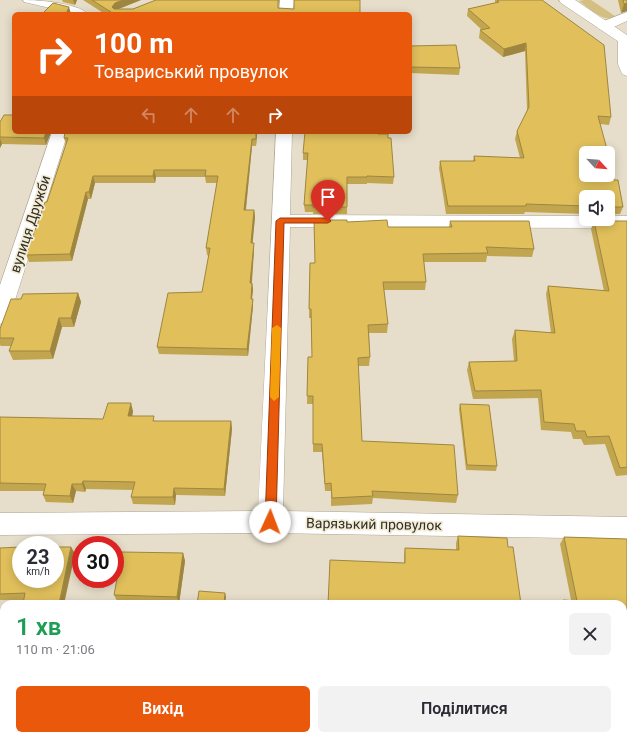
<!DOCTYPE html>
<html lang="uk">
<meta charset="utf-8">
<style>
body{margin:0;font-family:Roboto,sans-serif;background:#f2f2f3;color:#2b2b33;height:100vh;display:flex;flex-direction:column;font-size:15px;white-space:nowrap}
*{box-sizing:border-box;margin:0}
p{font-size:13px;color:#7c7c81}
.icon{flex:none;width:22px;height:22px;fill:none;stroke:currentColor;stroke-width:2;stroke-linecap:round;stroke-linejoin:round}
.map{position:relative;flex:1;overflow:hidden}
.panel{position:absolute;left:0px;top:600px;width:627px;height:140px;display:flex;flex-direction:column;background:#fff;border-radius:12px 12px 0 0;box-shadow:0 2px 10px #0003}
.panel>*{flex:none}
.hud{position:absolute;left:12px;top:12px;width:400px;height:122px;border-radius:6px;box-shadow:0 2px 10px #0003;background:#ea580c;color:#fff;overflow:hidden}
.needle{width:26px;rotate:116deg}
.fabs{position:absolute;left:579px;top:146px;display:grid;gap:8px}
.fabs a{display:grid;place-items:center;width:36px;height:36px;border-radius:6px;background:#fff;box-shadow:0 2px 10px #0003;font-size:20px}
.speed{position:absolute;left:12px;top:536px;display:flex;gap:8px;font-size:20px;font-weight:700;text-align:center}
.speed>*{display:grid;place-content:center;width:52px;height:52px;border-radius:50%;background:#fff;box-shadow:0 2px 10px #0003;line-height:1}
.speed small{font-size:10px;font-weight:400}
.speed .limit{border:6px solid #d22;background:#fff;color:#111}
.pin{position:absolute;display:grid;place-items:center;width:34px;height:34px;color:#fff;margin:-41px -17px;border-radius:50% 50% 50% 0;rotate:-45deg;box-shadow:0 0 4px #0007}
.pin .icon{rotate:45deg}
.me{position:absolute;width:44px;margin:-22px;rotate:2deg;stroke-linejoin:round;filter:drop-shadow(0 0 3px #0008)}
.turn{display:flex;align-items:center;gap:14px;height:84px;padding:0 16px;font-size:18px}
.turn .icon{width:52px;height:52px;stroke-width:2.5}
.turn b{display:block;font-size:28px;line-height:34px}
.lanes{display:flex;align-items:center;height:38px;padding:0 16px;background:#0003;justify-content:center;gap:20px;direction:ltr}
.lanes .off{opacity:.35}
.round{display:grid;place-items:center;flex:none;width:42px;height:42px;border-radius:6px;background:#f2f2f3}
.headline{display:flex;align-items:center;justify-content:space-between;height:68px;padding:0 16px}
h1{font-size:24px;font-weight:600;line-height:30px;color:#1e9e55}
.cta{display:flex;gap:8px;margin-top:auto;padding:8px 16px}
.cta a{flex:1;height:46px;border-radius:6px;background:#ea580c;color:#fff;font-size:16px;font-weight:600;line-height:46px;text-align:center}
.cta a+a{background:#f2f2f3;color:#2b2b33}
.map>svg:first-child{display:block}
</style>
<div class="map">
<svg width="627" height="740" viewBox="0 0 627 740">
<rect width="100%" height="100%" fill="#e6deca"/>
<path fill="#d4bf83" d="M584,0H591L615,16L613,18C601,21 589,8 579,1Z"/>
<g fill="none" stroke-linecap="round" stroke-linejoin="round">
<g stroke="#aca591" stroke-width="1">
<path id="service" d="M23,0C39,0 77,3 88,14H76L24,2Z"/>
</g>
<g stroke="#aca591" stroke-width="1">
<path id="minor" d="M280,0H294L293,14H279Z
M627,12V21L609,29L604,30L599,29L597,26L599,23Z
M625,35H627V76L622,74L618,64V39L620,36Z
M52,132H68L10,316L7,321L0,324V285Z
M276,132H292L290,215L586,216V219H608V216H627V228L290,227L283,511L627,517V539L270,533L0,535V513L258,511Z"/>
</g>
<g stroke="#aca591" stroke-width="1">
<path id="tertiary" d="M559,0H575L627,35V45L622,44L561,3Z"/>
</g>
<use href="#service" fill="#fff" fill-rule="evenodd"/>
<use href="#minor" fill="#fff" fill-rule="evenodd"/>
<use href="#tertiary" fill="#fff" fill-rule="evenodd"/>
</g>
<path fill="#c2a54f" d="M62,0H77L75,5L63,2Z
M83,0H141L118,9H133L156,0H279L278,8L360,14H105Z
M495,0H542L611,117L609,125L600,124L614,180L623,207L620,214H608V197H586V214L525,212L524,214H446L439,168L440,161H473L474,156L520,158L515,139L517,131L527,111L525,51L503,57L479,38L480,30H482L467,16L468,9L495,3Z
M618,0H627L621,13Z
M410,46L460,68L459,75L410,73Z
M0,122L14,132H51L46,145L2,144L0,148Z
M215,132H257L256,146H252L246,210H254L255,217L252,243L254,250L252,283L253,290L252,299H253V306L248,356L159,354L157,347L202,292L209,256L207,255L206,248L217,183H206L205,177H156L155,183H95L91,199H88L72,261L29,262L26,255L47,202L66,145L64,138L215,133Z
M378,134L388,138L394,177L393,184L367,183V184H347V214H313V212H305L304,205L308,160H303V153Z
M314,220L347,222L388,227H449L450,221L534,249L532,257L487,256L486,262H424L426,282L425,290H384L388,324L387,333H369L370,357L369,366H358L362,441L458,495L456,503L373,498L372,504L331,506V491H325L322,452H313V404H307L308,357H312L311,318H309L310,263H315Z
M594,221H627V475L616,476L605,444L584,445L581,439H573L571,432L541,430L538,398L473,399L467,370L469,362L514,361L512,339L515,330L551,333L546,294L548,286L604,291L591,229Z
M78,293L81,302L74,327H62L53,359L13,360L9,351L11,346H1L0,345V329L21,299Z
M460,404L497,466L496,471L466,470L459,409Z
M133,411L132,416L156,421H231L232,429L225,496L176,495L175,505L133,504L131,497L133,490L86,489L85,492L76,491L73,503L46,502L43,495L44,491H0V417L103,419Z
M458,536L508,547L404,563V555L405,548L456,550V543Z
M564,537L627,539V639H623V604H561L563,600H571L560,544Z
M71,547L75,554L24,600H0V548Z
M183,553L185,561L179,604L118,603L114,595Z"/>
<path fill="#9e8640" d="M73,0H77L75,5Z
M123,0H141L116,10L114,13L112,7L115,3Z
M627,3V11L621,13L624,4Z
M69,7L71,14H66Z
M526,43L525,51L503,57L504,49Z
M46,132H51L46,145L44,138Z
M256,132H257L256,146Z
M0,138L2,144L0,148Z
M252,139V146L245,217L244,210Z
M154,170L156,177L155,183L153,176Z
M93,176L95,183L91,199L89,192Z
M86,192L88,199L72,261L70,254Z
M254,210L255,217L252,250L251,243Z
M254,243V250L251,290L250,283Z
M252,283L253,290L251,306V299Z
M78,293L81,302L74,327L71,318Z
M253,299V306L248,356L247,349Z
M59,318L62,327L53,359L50,351Z
M131,403L133,411L131,424L128,416Z
M231,421L232,429L225,496L224,489Z
M83,481L86,489L85,492L82,484Z
M72,484L76,491L73,503L70,496Z
M174,488L176,495L175,505L173,497Z
M71,547L75,554L64,604H59Z
M183,553L185,561L179,604L177,597Z
M225,593L226,597L225,604H224Z"/>
<path fill="#e1c05c" stroke="#9e8640" d="M92,0H123L115,3L112,7L114,9H133L156,0H278V8L294,9V0H360V14H114Z
M497,0H542L604,45L611,117L598,116L608,153H586V175H608V155L614,180H618L623,207H611L609,210H608V197H586V206L526,204V206H448L440,161H475L474,156L524,158L517,131L529,107L526,43L504,49L480,30L490,28L468,9L499,2Z
M623,0H627V3L624,4Z
M53,3L69,7L66,14H42Z
M456,45L460,68L410,67V46Z
M4,115H14V132H46L44,138L0,137V122Z
M65,132L215,133V132H256V139H252L244,210H254L251,243H254L250,283H252L251,299H253L247,349L157,347L168,293L202,292L210,248H206L218,176H205L206,170H154L153,176H93L89,192H86L70,254L26,255L45,202H47L68,138H64Z
M305,132H378V134H388V138H391L394,177L367,176V177H347V207H313V205H304L308,153H303Z
M314,220H347V222L387,220L388,227H452L450,221H529L534,249L486,247L488,253L423,254L426,282H383L388,324L368,325L370,357L358,358L362,441L454,445L458,495L372,491L373,496L332,498L331,483L325,484L322,444H313V396H307L308,357H312L311,309H309L310,263H315Z
M594,221H627V467L620,468L609,436L587,437L585,431H576L574,424L544,422L541,390L475,391L469,362L517,361L515,330L555,333L548,286L609,291Z
M78,293L71,318H59L50,351H9L14,338H0V329L11,299H21L23,294Z
M108,403H131L128,416H154L153,421H231L224,489L174,488L173,497H131L135,482L83,481L82,484H72L70,496L43,495L46,484L0,483V417L103,419Z
M460,404L489,405L497,466L467,465Z
M458,536L507,538L508,547H513L521,604H328L330,560L405,563V548L459,550Z
M564,537L627,539V632H623V604H564L563,600L577,601Z
M21,547V579H55V547H71L59,604H23L25,593L0,594V548Z
M122,552L183,553L177,597L114,595Z
M199,591L225,593L224,604H197Z"/>
<path fill="#ea580c" stroke="#983908" d="M280,218H328L331,221L328,223H284L276,522L274,525L270,526L267,525L265,522L276,221Z"/>
<path fill="#f59e0b" d="M277,325L281,328L279,397L274,401L270,397L272,328Z"/>
<g text-anchor="middle" dominant-baseline="central" stroke-width="3.5" stroke-linejoin="round" paint-order="stroke">
<g font-size="14" fill="#302e26" stroke="#f3ecd7">
<text transform="translate(30 224) rotate(-72)">вулиця Дружби</text>
<text transform="translate(374 524) rotate(1)">Варязький провулок</text>
</g>
</g>
</svg>
<div class="fabs">
<a><svg class="needle" viewBox="-14 -14 28 28"><path d="M0-13l5 13h-10z" fill="#e53935"/><path d="M0 13l5-13h-10z" fill="#7c7c81"/></svg></a>
<a><svg class="icon" aria-label="sound" viewBox="0 0 24 24"><path d="M4 9h4l5-4v14l-5-4H4zM17 9q2 3 0 6"/></svg></a>
</div>
<div class="speed"><div>23<small>km/h</small></div><div class="limit">30</div></div>
<div class="pin" style="left:328px;top:221px;background:#d93025"><svg class="icon" aria-label="arrive" viewBox="0 0 24 24"><path d="M6 21V4h12l-3 4 3 4H6"/></svg></div>
<svg class="me" style="left:270px;top:522px" viewBox="-20 -20 40 40"><circle r="19" fill="#fff"/><path d="M0-13L10 11 0 6-10 11z" fill="#ea580c"/></svg>
<div class="hud">
<div class="turn"><svg class="icon" aria-label="right" viewBox="0 0 24 24"><path d="M7 20v-9h11M14 6l5 5-5 5"/></svg><div><b>100 m</b>Товариський провулок</div></div>
<div class="lanes"><svg class="icon off" aria-label="left" viewBox="0 0 24 24"><path d="M17 20v-9H6M10 6l-5 5 5 5"/></svg><svg class="icon off" aria-label="ahead" viewBox="0 0 24 24"><path d="M12 20V5M6 11l6-6 6 6"/></svg><svg class="icon off" aria-label="ahead" viewBox="0 0 24 24"><path d="M12 20V5M6 11l6-6 6 6"/></svg><svg class="icon" aria-label="right" viewBox="0 0 24 24"><path d="M7 20v-9h11M14 6l5 5-5 5"/></svg></div>
</div>
<section class="panel">
<div class="headline"><div><h1>1 хв</h1><p>110 m · 21:06</p></div><a class="round"><svg class="icon" aria-label="close" viewBox="0 0 24 24"><path d="M6 6l12 12M18 6L6 18"/></svg></a></div>
<div class="cta"><a>Вихід</a><a>Поділитися</a></div>
</section>
</div>
